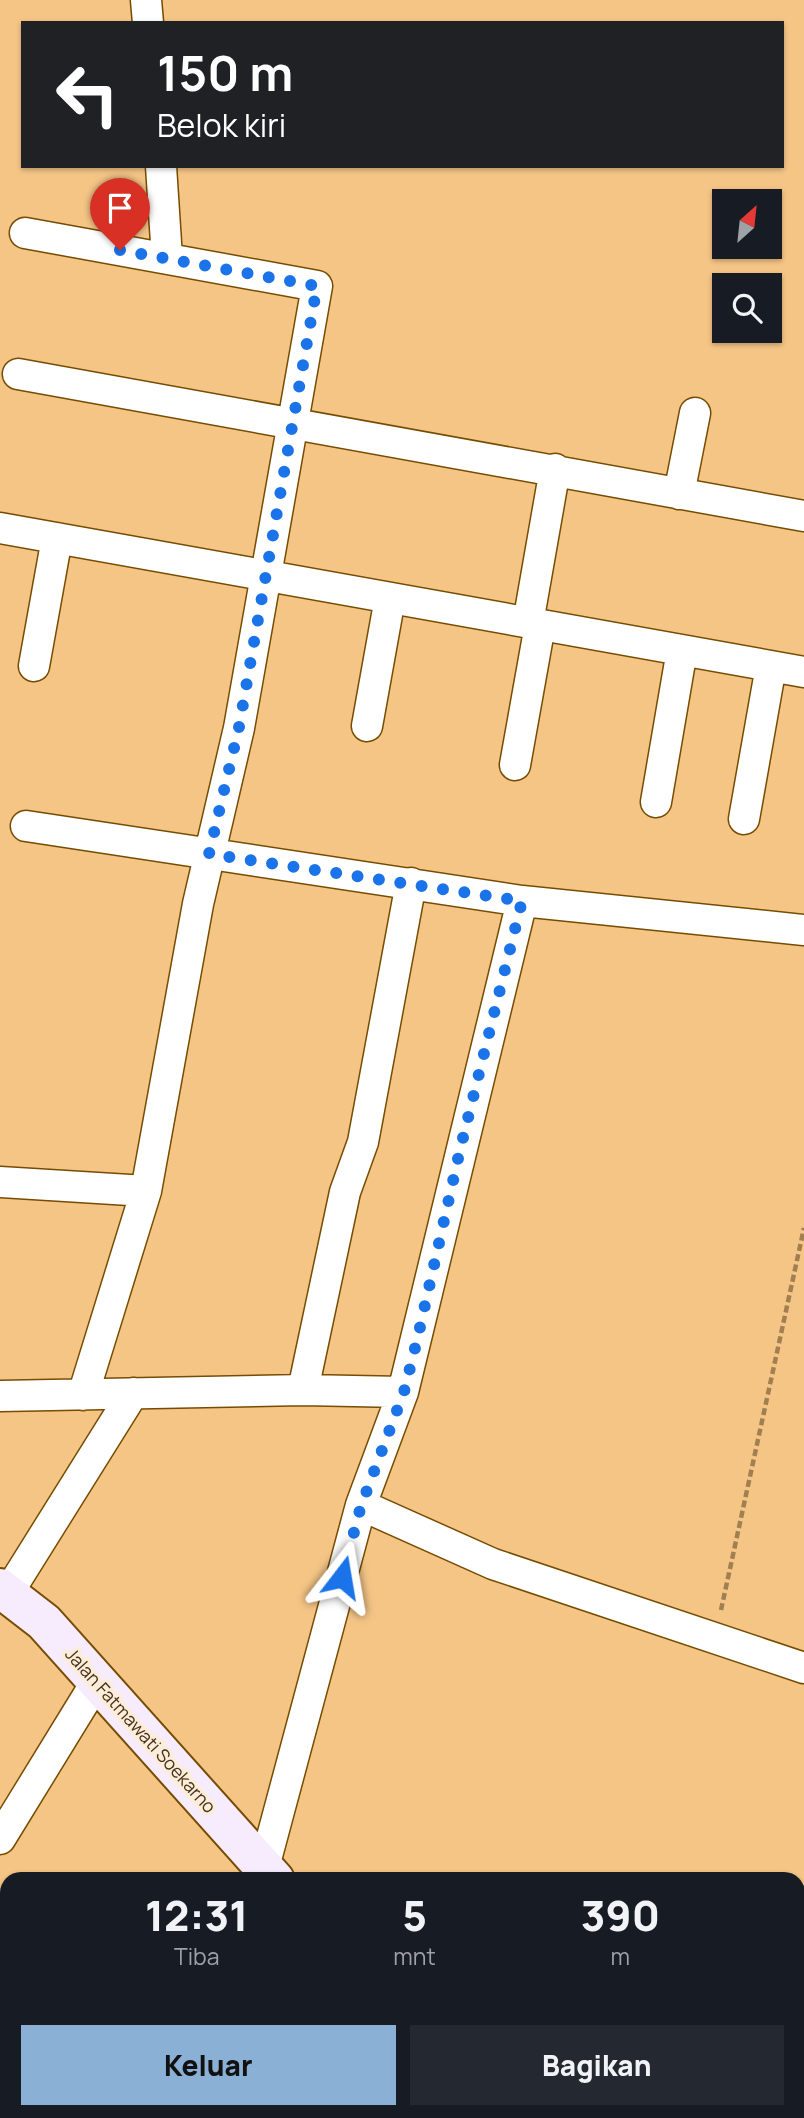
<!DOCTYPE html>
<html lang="id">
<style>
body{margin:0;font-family:Manrope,sans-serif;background:#242831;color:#f1f3f6;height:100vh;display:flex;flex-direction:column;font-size:26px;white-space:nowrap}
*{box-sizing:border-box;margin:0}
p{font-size:23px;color:#9ea1a6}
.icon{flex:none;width:38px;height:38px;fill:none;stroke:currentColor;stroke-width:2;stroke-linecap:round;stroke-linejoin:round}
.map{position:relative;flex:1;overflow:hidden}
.drawer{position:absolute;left:0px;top:1872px;width:805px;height:247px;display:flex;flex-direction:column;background:#171b24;border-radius:21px 21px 0 0;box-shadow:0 2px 5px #0004}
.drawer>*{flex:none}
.banner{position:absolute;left:21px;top:21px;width:763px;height:147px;border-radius:0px;box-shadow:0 2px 5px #0004;background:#202124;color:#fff;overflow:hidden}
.needle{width:46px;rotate:27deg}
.buttons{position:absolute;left:712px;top:189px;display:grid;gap:14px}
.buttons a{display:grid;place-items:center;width:70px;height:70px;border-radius:0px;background:#171b24;box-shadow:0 2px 5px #0004;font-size:35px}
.pin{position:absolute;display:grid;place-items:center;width:60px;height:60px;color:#fff;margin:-72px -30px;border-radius:50% 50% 50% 0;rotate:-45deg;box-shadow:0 0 7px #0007}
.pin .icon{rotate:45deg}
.me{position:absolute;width:77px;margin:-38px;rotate:14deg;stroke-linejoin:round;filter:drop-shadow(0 0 5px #0008)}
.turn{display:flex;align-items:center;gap:24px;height:147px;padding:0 21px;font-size:32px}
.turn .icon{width:91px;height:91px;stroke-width:2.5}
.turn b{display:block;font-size:49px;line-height:60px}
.eta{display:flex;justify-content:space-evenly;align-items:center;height:119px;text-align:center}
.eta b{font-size:42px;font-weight:800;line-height:49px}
.primary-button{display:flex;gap:14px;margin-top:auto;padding:14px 21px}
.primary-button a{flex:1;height:80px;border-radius:0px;background:#8bb0d5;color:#111;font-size:28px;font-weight:800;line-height:80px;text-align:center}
.primary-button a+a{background:#242831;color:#f1f3f6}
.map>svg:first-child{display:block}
</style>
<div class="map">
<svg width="804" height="2118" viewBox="0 0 804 2118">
<rect width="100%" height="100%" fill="#f5c586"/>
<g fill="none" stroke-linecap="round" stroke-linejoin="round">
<g stroke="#764c00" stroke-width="33">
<path id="minor" d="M146,0L148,23
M161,166L167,258
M25,233L317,286L239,728L198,904L146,1191L83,1395
M18,374L804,516
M679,494L695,413
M0,528L804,672
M528,623L555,469
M34,666L57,538
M367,726L390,598
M515,765L540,625
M656,802L682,650
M744,819L771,666
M26,826L522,901L804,930
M0,1182L146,1191
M303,1390L345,1192L363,1142L411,883
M403,1392L361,1505L493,1564L804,1668
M0,1396L303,1390L403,1392L522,901
M8,1593L133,1393
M0,1839L97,1681
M264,1867L361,1505
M798,2000L804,2004
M602,2118L604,2112"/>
</g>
<g stroke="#764c00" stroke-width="42">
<path id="secondary" d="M0,1588L44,1622L275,1880
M483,2112L488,2118"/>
</g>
<path stroke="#a17f51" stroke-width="4.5" stroke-dasharray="7 3.5" stroke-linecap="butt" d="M721,1610L804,1228"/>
<use href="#minor" stroke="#fff" stroke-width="30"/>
<use href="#secondary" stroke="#f7ebfe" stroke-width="38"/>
</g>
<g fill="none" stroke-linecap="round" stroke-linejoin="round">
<path stroke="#1a73e8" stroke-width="12" stroke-dasharray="0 21.6" d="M120,250L317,286L239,727L209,854L522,901L460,1150L418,1336L404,1392L361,1506L342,1577"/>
</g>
<g text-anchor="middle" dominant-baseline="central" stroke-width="7" stroke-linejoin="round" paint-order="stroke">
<g font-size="18" fill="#463218" stroke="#fcedda">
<text transform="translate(141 1730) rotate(48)">Jalan Fatmawati Soekarno</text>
</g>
</g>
</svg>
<div class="buttons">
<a><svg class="needle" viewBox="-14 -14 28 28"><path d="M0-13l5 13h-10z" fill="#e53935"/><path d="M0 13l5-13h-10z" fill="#9ea1a6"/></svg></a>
<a><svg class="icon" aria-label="search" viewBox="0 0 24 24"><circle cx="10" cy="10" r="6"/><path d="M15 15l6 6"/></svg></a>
</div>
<div class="pin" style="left:120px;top:250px;background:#d93025"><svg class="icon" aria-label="arrive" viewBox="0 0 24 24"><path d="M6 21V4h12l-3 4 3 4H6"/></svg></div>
<svg class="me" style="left:342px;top:1577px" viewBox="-20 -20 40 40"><path d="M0-17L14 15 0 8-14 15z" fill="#1a73e8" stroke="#fff" stroke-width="4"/></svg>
<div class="banner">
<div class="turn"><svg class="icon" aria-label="left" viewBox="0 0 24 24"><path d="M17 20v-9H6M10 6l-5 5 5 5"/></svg><div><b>150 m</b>Belok kiri</div></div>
</div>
<section class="drawer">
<div class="eta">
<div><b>12:31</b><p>Tiba</p></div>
<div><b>5</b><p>mnt</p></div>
<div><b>390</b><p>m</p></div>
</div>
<div class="primary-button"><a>Keluar</a><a>Bagikan</a></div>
</section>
</div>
